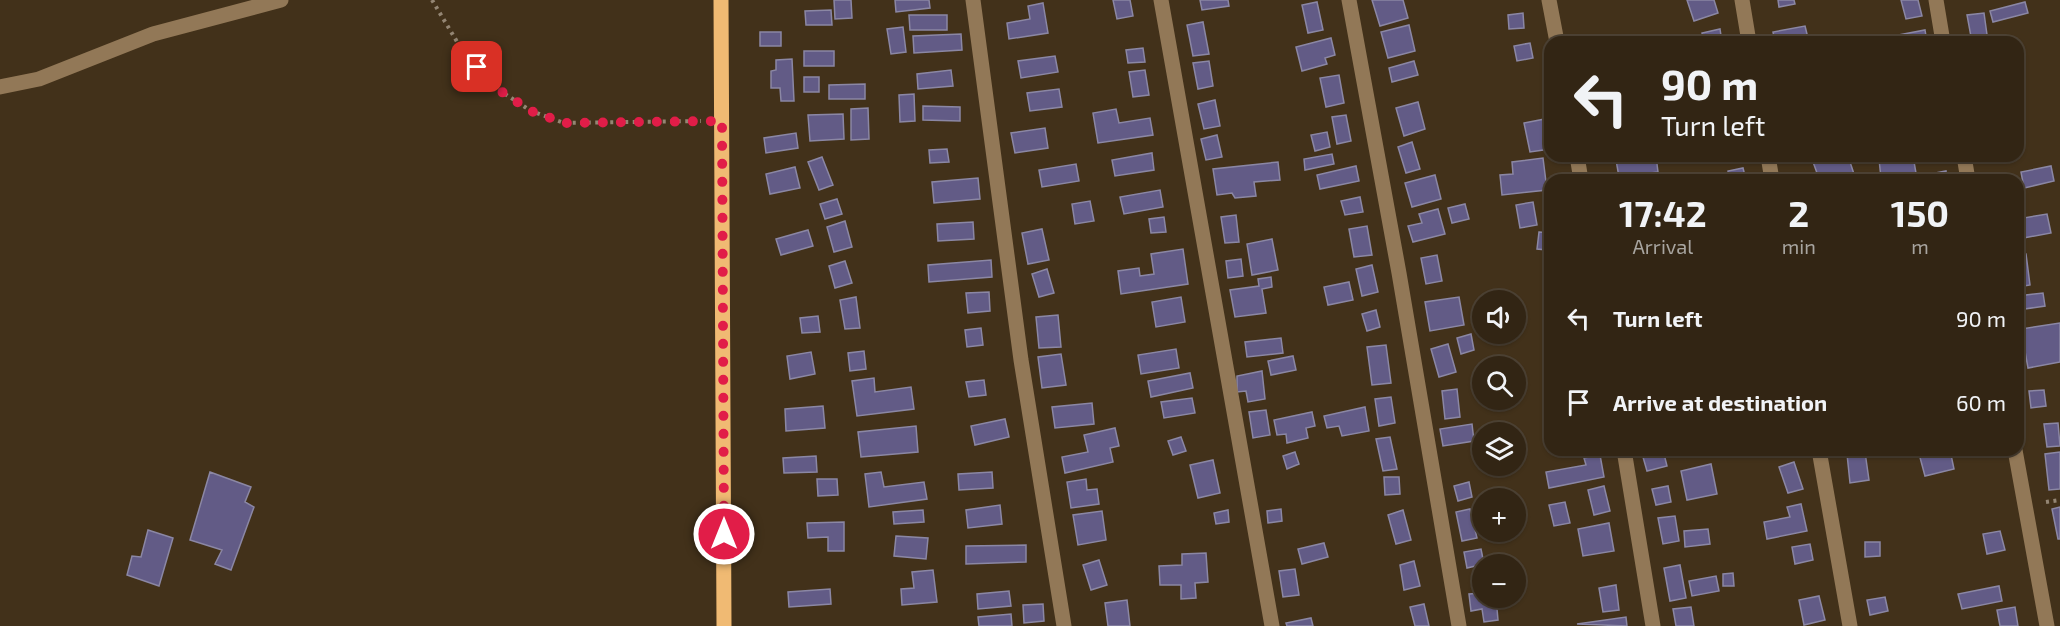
<!DOCTYPE html>
<meta charset="utf-8">
<style>
body{margin:0;font-family:"Exo 2",sans-serif;background:#3d3122;color:#f1f3f6;height:100vh;display:flex;flex-direction:column;font-size:22px;white-space:nowrap}
*{box-sizing:border-box;margin:0}
p{font-size:20px;color:#a8a5a0}
.icon{flex:none;width:33px;height:33px;fill:none;stroke:currentColor;stroke-width:2;stroke-linecap:round;stroke-linejoin:round}
.map{position:relative;flex:1;overflow:hidden}
.sheet{position:absolute;left:1544px;top:174px;width:480px;height:282px;display:flex;flex-direction:column;background:#322514;border-radius:18px;box-shadow:0 2px 4px #0004,0 0 0 2px #4d4234}
.sheet>*{flex:none}
.hud{position:absolute;left:1544px;top:36px;width:480px;height:126px;border-radius:18px;box-shadow:0 2px 4px #0004,0 0 0 2px #4d4234;background:#322514;color:#f1f3f6;overflow:hidden}
.controls{position:absolute;left:1472px;top:290px;display:grid;gap:12px}
.controls a{display:grid;place-items:center;width:54px;height:54px;border-radius:50%;background:#322514;box-shadow:0 2px 4px #0004,0 0 0 2px #4d4234;font-size:30px}
.pin{position:absolute;display:grid;place-items:center;width:51px;height:51px;color:#fff;margin:-26px;border-radius:12px;box-shadow:0 3px 9px #0006}
.me{position:absolute;width:66px;margin:-33px;rotate:0deg;stroke-linejoin:round;filter:drop-shadow(0 0 4px #0008)}
.turn{display:flex;align-items:center;gap:21px;height:126px;padding:0 18px;font-size:27px}
.turn .icon{width:78px;height:78px;stroke-width:2.5}
.turn b{display:block;font-size:42px;line-height:51px}
.eta{display:flex;justify-content:space-evenly;align-items:center;height:102px;text-align:center}
.eta b{font-size:36px;font-weight:700;line-height:42px}
ul{padding:0;list-style:none}
li{display:flex;align-items:center;gap:18px;height:84px;padding:0 18px}
li div{flex:1}
li b{display:block;font-size:22px}
li em{font-style:normal}
.map>svg:first-child{display:block}
</style>
<div class="map">
<svg width="2060" height="626" viewBox="0 0 2060 626">
<rect width="100%" height="100%" fill="#42311a"/>
<path fill="#625b86" stroke="#8b87a4" stroke-width="1.5" d="M834,0H851L852,18L835,19Z
M895,0H929L930,8L896,12Z
M1113,0H1130L1133,16L1117,19Z
M1200,0H1228L1229,6L1202,10Z
M1372,0H1403L1408,18L1380,26Z
M1687,0H1714L1718,13L1694,21Z
M1778,0H1794L1795,4L1779,7Z
M1901,0H1918L1922,16L1906,19Z
M1317,2L1323,30L1308,33L1302,5Z
M2025,2L2028,13L1993,22L1990,11Z
M1043,3L1048,33L1009,39L1007,23L1030,19L1028,6Z
M831,10L832,25H806L805,11Z
M1523,13L1524,28L1509,29L1508,15Z
M1984,13L1988,42H1972L1967,15Z
M909,15H947V30H910Z
M1203,22L1209,54L1193,56L1187,25Z
M1409,25L1415,51L1388,58L1381,32Z
M1805,26L1808,38L1775,42L1773,32Z
M903,27L906,52L891,54L887,29Z
M1720,29L1722,42H1704L1702,33Z
M1925,30L1927,42H1877V39Z
M760,32H781V46H760Z
M961,34L962,50L914,53L913,36Z
M1331,38L1335,55L1325,58L1327,64L1302,71L1296,47Z
M1530,43L1533,58L1517,61L1514,46Z
M1143,48L1145,62L1128,63L1126,50Z
M804,51H834V66H804Z
M1055,56L1058,72L1021,78L1018,61Z
M792,59L794,101H781L780,88H771V71L776,70V60Z
M1209,61L1213,86L1198,89L1193,63Z
M1414,61L1418,75L1392,82L1389,68Z
M951,70L953,86L918,89L917,74Z
M1145,70L1149,95L1133,97L1129,72Z
M1339,75L1344,103L1326,107L1320,78Z
M804,77H819V92H804Z
M865,84V99H829V85Z
M1059,89L1062,107L1030,111L1027,93Z
M914,94L915,121L900,122L899,95Z
M1215,100L1220,126L1204,129L1198,104Z
M1418,102L1425,129L1404,136L1396,108Z
M923,106L960,107V121L923,120Z
M868,108L869,139L851,140V109Z
M1116,109L1119,123L1150,118L1153,135L1098,143L1093,113Z
M843,114L844,139L810,141L808,115Z
M1346,115L1351,141L1337,144L1332,117Z
M1545,119L1550,149L1530,152L1524,123Z
M1045,128L1048,148L1015,153L1011,133Z
M1327,132L1330,147L1315,151L1311,135Z
M796,133L798,148L766,153L764,138Z
M1217,135L1222,157L1206,160L1201,139Z
M1412,142L1420,169L1406,173L1398,147Z
M947,149L949,162L930,163L929,150Z
M1152,153L1154,170L1115,176L1112,160Z
M1332,154L1334,164L1305,170L1304,159Z
M1633,156H1656L1658,172L1619,177L1616,160Z
M1823,156H1848L1856,180H1794L1817,173L1812,159Z
M1903,156H1913L1916,173L1881,178L1879,159Z
M822,157L833,185L819,190L808,162Z
M1543,158L1547,190L1502,195L1500,175L1513,174L1512,162Z
M1278,162L1280,180L1254,182L1256,196L1235,198L1232,193L1217,195L1213,169Z
M1076,164L1079,181L1042,187L1039,170Z
M1356,166L1359,181L1320,189L1317,175Z
M2051,166L2054,181L2024,188L2021,172Z
M795,167L800,188L770,194L766,174Z
M1743,168L1746,180H1729L1728,171Z
M1946,171L1947,180H1932L1930,174Z
M1435,175L1441,199L1412,207L1405,183Z
M978,178L980,199L934,203L932,182Z
M1160,190L1163,207L1124,214L1120,197Z
M1360,197L1363,212L1345,215L1341,201Z
M837,199L842,214L825,219L820,204Z
M1090,201L1094,221L1075,224L1072,204Z
M1533,202L1537,225L1520,228L1516,205Z
M1465,204L1469,219L1452,223L1448,208Z
M2022,207L2024,218L2047,214L2051,233L2018,239V208Z
M1438,209L1445,234L1413,242L1408,226L1422,223L1419,214Z
M1236,215L1239,242L1225,243L1221,217Z
M1164,217L1166,232L1151,233L1149,219Z
M845,221L852,247L834,252L827,227Z
M973,222L974,239L938,241L937,224Z
M1367,226L1372,255L1354,257L1349,229Z
M1042,229L1049,260L1028,264L1022,233Z
M808,230L813,246L781,255L776,239Z
M1539,232L1550,233V264H1546L1547,250L1537,249Z
M1272,239L1278,270L1252,275L1247,244Z
M1183,249L1188,284L1121,294L1118,271L1139,268L1140,276L1154,274L1151,254Z
M2026,254L2030,285L2018,287V255Z
M1437,255L1442,281L1426,284L1421,258Z
M1241,259L1243,276L1228,278L1226,261Z
M991,260L992,277L929,282L928,265Z
M845,261L852,283L835,288L829,266Z
M1372,265L1378,292L1362,296L1356,269Z
M1047,269L1054,293L1039,297L1032,274Z
M1271,277L1272,287L1262,289L1266,313L1235,317L1230,290L1259,286L1258,279Z
M1349,282L1353,300L1328,305L1324,287Z
M989,292L990,311L968,313L966,293Z
M2043,293L2045,306L2018,310V296Z
M856,297L860,328L845,329L840,300Z
M1181,297L1185,322L1156,327L1152,302Z
M1459,297L1464,325L1430,331L1425,302Z
M1376,310L1380,327L1367,331L1362,314Z
M1058,315L1061,347L1039,348L1036,317Z
M818,316L820,332L802,333L800,318Z
M2060,323V362L2028,368L2021,329Z
M981,328L983,345L967,347L965,330Z
M1471,334L1474,350L1461,354L1457,338Z
M1281,338L1283,353L1247,357L1245,342Z
M1448,344L1456,372L1439,377L1431,349Z
M1386,345L1391,383L1372,385L1367,347Z
M1176,349L1179,368L1141,374L1138,355Z
M864,351L866,369L850,371L848,353Z
M811,352L815,374L790,379L787,356Z
M1061,354L1066,385L1042,388L1038,357Z
M1293,356L1296,370L1271,375L1268,361Z
M1262,371L1265,399L1248,402L1246,391L1237,392V376Z
M1190,373L1193,388L1151,397L1148,381Z
M874,378L875,392L911,387L914,409L857,416L852,381Z
M984,380L986,395L969,397L966,382Z
M1457,389L1460,417L1445,419L1442,391Z
M2044,390L2046,406L2031,408L2029,391Z
M1391,397L1395,423L1379,426L1375,399Z
M1192,398L1195,413L1164,418L1161,402Z
M1092,403L1094,424L1055,428L1052,407Z
M823,406L825,428L786,431L785,409Z
M1365,407L1369,431L1342,436L1339,426L1327,428L1324,416Z
M1266,410L1270,435L1253,438L1249,412Z
M1312,412L1315,426L1306,428L1308,438L1287,443L1286,434L1277,435L1274,420Z
M1005,419L1009,437L975,445L971,426Z
M2058,423L2060,446L2047,447L2044,424Z
M1472,424L1474,441L1443,446L1440,429Z
M916,426L918,452L861,457L858,432Z
M1115,428L1119,446L1110,448L1113,462L1065,473L1062,457L1088,452L1084,435Z
M1181,437L1186,451L1173,455L1168,441Z
M1390,437L1397,469L1383,471L1376,439Z
M1641,450H1663L1667,466L1647,471Z
M1918,450H1950L1954,469L1925,476Z
M1295,452L1299,464L1287,469L1283,456Z
M1865,452L1869,480L1850,483L1847,454Z
M2060,452V489L2049,490L2045,454Z
M1600,455L1604,477L1549,488L1546,472L1586,465L1584,458Z
M816,456L817,472L784,473L783,458Z
M1213,460L1220,493L1198,498L1190,465Z
M1794,462L1803,489L1788,493L1779,467Z
M1711,464L1717,494L1687,500L1681,471Z
M210,472L251,487L245,502L254,507L231,570L215,564L222,550L190,540Z
M881,472L884,487L924,482L927,499L869,507L865,474Z
M992,472L993,488L959,490L958,474Z
M1384,477H1399L1400,494L1385,495Z
M817,479H837L838,495L818,496Z
M1086,479L1087,490L1097,489L1099,504L1071,508L1067,482Z
M1469,482L1472,497L1458,501L1454,486Z
M1604,486L1610,511L1594,515L1588,490Z
M1668,486L1671,502L1656,505L1652,489Z
M1565,502L1570,523L1554,526L1549,505Z
M1801,504L1807,531L1767,539L1764,522L1790,517L1787,507Z
M1000,505L1002,524L968,528L966,510Z
M2060,507V539H2058L2052,509Z
M1281,509L1282,521L1268,523L1267,511Z
M1470,509L1477,538L1462,541L1456,512Z
M923,510L924,522L894,524L893,512Z
M1228,510L1229,522L1216,524L1214,513Z
M1403,510L1411,540L1396,544L1388,515Z
M1102,511L1106,540L1078,545L1073,515Z
M1675,516L1679,541L1663,544L1658,518Z
M844,522V551H828V537L808,538L807,523Z
M1609,523L1614,551L1583,556L1578,529Z
M1708,529L1710,544L1685,547L1684,531Z
M148,530L173,538L159,586L127,575L132,556L141,557Z
M2000,531L2005,550L1987,554L1983,534Z
M896,536L928,538L926,559L894,556Z
M1865,542H1880V556L1865,557Z
M1324,543L1328,557L1302,564L1298,549Z
M1810,544L1813,560L1795,564L1792,547Z
M1026,545V562L966,564V546Z
M1481,549L1484,564L1467,568L1464,552Z
M1206,553L1208,582L1195,583L1196,598L1181,599V585H1160L1159,566L1182,565V554Z
M1099,560L1107,585L1091,590L1083,565Z
M1414,561L1420,586L1404,590L1400,565Z
M1680,565L1686,598L1670,601L1664,568Z
M1295,569L1299,595L1283,597L1279,571Z
M933,570L937,602L902,605L901,589L914,588L912,572Z
M1733,573L1734,586H1723V574Z
M1716,576L1719,591L1692,596L1689,581Z
M1616,585L1619,610L1603,612L1599,588Z
M1999,586L2002,601L1962,609L1958,594Z
M830,589L831,604L789,607L788,592Z
M1009,591L1011,606L978,609L977,594Z
M1482,593V597H1496L1498,620L1484,622L1482,609L1471,611L1469,594Z
M1819,596L1825,620L1804,625L1799,600Z
M1885,597L1888,611L1870,615L1867,600Z
M1127,600L1130,626H1108L1105,603Z
M1043,604L1044,621L1024,623L1023,605Z
M1424,604L1429,626H1415L1410,607Z
M1691,607L1694,626H1676L1673,609Z
M2015,607L2018,626H2000L1997,610Z
M1011,614L1012,626H979L978,617Z
M1626,617L1627,626L1577,624Z
M1311,618L1313,626H1287L1286,623Z"/>
<g fill="none" stroke-linecap="round" stroke-linejoin="round">
<path stroke="#948674" stroke-width="4" stroke-dasharray="3 4.5" stroke-linecap="butt" d="M432,0L465,55L502,92L531,111L564,123L701,121
M2046,502L2060,500"/>
<path stroke="#927857" stroke-width="15" d="M973,0L1021,360L1064,626
M1161,0L1272,626
M1349,0L1399,273L1459,626
M1549,0L1557,42
M1742,0L1749,42
M1936,0L1943,42
M0,87L39,79L153,34L281,0
M1577,156L1581,180
M1768,156L1772,180
M1964,156L1968,180
M1624,450L1653,626
M1819,450L1850,626
M2015,450L2047,626"/>
<path stroke="#f0ba73" stroke-width="15" d="M721,0L724,626"/>
</g>
<g fill="none" stroke-linecap="round" stroke-linejoin="round">
<path stroke="#e11d48" stroke-width="10" stroke-dasharray="0 18" d="M477,67L502,92L531,111L564,123L722,121L724,534"/>
</g>
</svg>
<div class="controls">
<a><svg class="icon" aria-label="sound" viewBox="0 0 24 24"><path d="M4 9h4l5-4v14l-5-4H4zM17 9q2 3 0 6"/></svg></a>
<a><svg class="icon" aria-label="search" viewBox="0 0 24 24"><circle cx="10" cy="10" r="6"/><path d="M15 15l6 6"/></svg></a>
<a><svg class="icon" aria-label="layers" viewBox="0 0 24 24"><path d="M12 4l9 5-9 5-9-5zM3 14l9 5 9-5"/></svg></a>
<a>+</a>
<a>−</a>
</div>
<div class="pin" style="left:477px;top:67px;background:#d93025"><svg class="icon" aria-label="arrive" viewBox="0 0 24 24"><path d="M6 21V4h12l-3 4 3 4H6"/></svg></div>
<svg class="me" style="left:724px;top:534px" viewBox="-20 -20 40 40"><circle r="17" fill="#e11d48" stroke="#fff" stroke-width="3"/><path d="M0-11L8 9 0 5-8 9z" fill="#fff"/></svg>
<div class="hud">
<div class="turn"><svg class="icon" aria-label="left" viewBox="0 0 24 24"><path d="M17 20v-9H6M10 6l-5 5 5 5"/></svg><div><b>90 m</b>Turn left</div></div>
</div>
<section class="sheet">
<div class="eta">
<div><b>17:42</b><p>Arrival</p></div>
<div><b>2</b><p>min</p></div>
<div><b>150</b><p>m</p></div>
</div>
<ul>
<li><svg class="icon" aria-label="left" viewBox="0 0 24 24"><path d="M17 20v-9H6M10 6l-5 5 5 5"/></svg><div><b>Turn left</b></div><em>90 m</em></li>
<li><svg class="icon" aria-label="arrive" viewBox="0 0 24 24"><path d="M6 21V4h12l-3 4 3 4H6"/></svg><div><b>Arrive at destination</b></div><em>60 m</em></li>
</ul>
</section>
</div>
